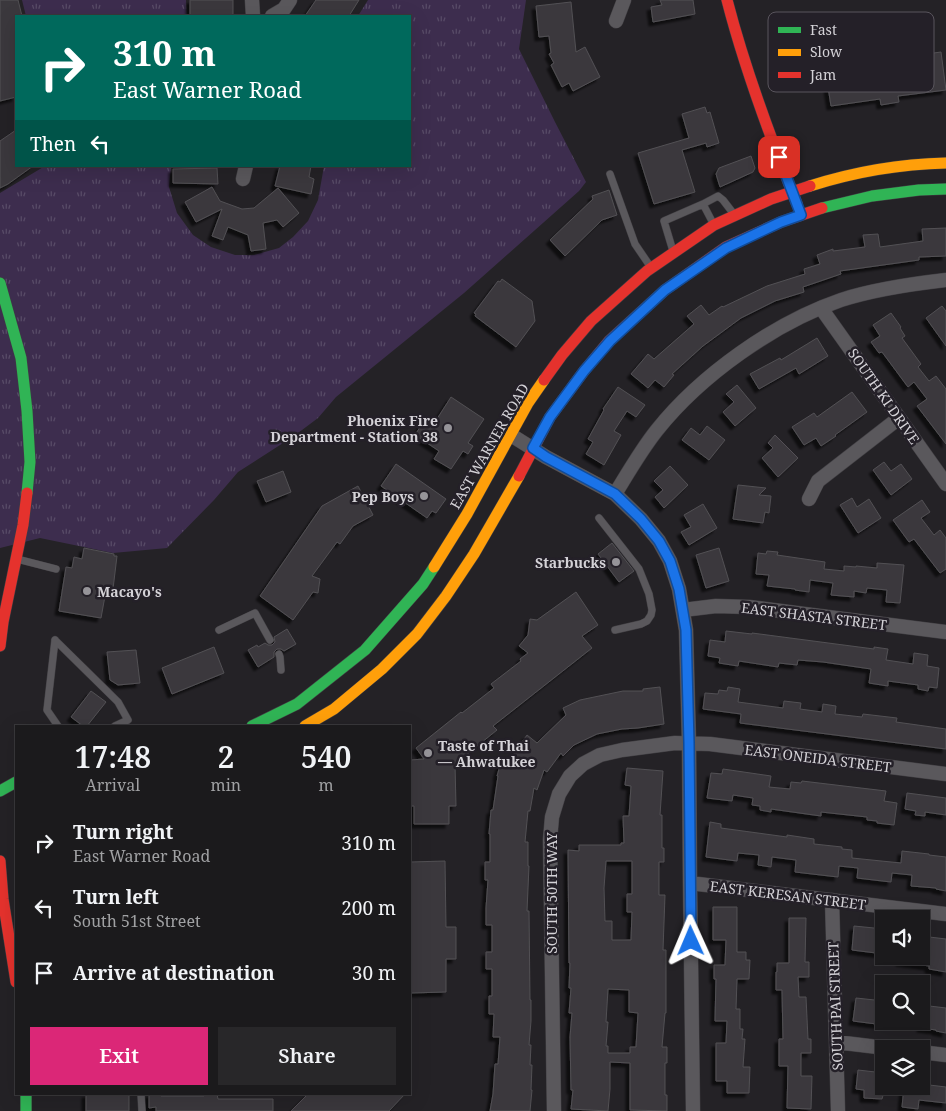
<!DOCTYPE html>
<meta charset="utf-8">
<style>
body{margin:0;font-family:"Noto Serif",serif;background:#282729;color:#f1f3f6;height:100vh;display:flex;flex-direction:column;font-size:19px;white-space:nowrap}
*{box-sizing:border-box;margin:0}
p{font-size:16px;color:#a0a1a3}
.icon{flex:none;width:28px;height:28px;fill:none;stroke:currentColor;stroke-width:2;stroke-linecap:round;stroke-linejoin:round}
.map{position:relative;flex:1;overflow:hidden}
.side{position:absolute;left:15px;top:725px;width:396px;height:370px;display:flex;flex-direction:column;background:#1b1a1c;border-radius:0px;box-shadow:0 5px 20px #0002,0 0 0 1px #39383b}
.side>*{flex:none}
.guide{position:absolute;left:15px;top:15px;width:396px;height:152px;border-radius:0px;box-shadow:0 5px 20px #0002,0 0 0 1px #39383b;background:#00695c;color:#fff;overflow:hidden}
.fabs{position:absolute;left:875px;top:910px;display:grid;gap:10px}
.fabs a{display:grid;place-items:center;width:55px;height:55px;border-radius:0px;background:#1b1a1c;box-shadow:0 5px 20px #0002,0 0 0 1px #39383b;font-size:25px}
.pin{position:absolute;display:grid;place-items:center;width:42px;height:42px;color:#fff;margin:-21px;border-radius:10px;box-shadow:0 2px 8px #0006}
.me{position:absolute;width:55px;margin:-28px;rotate:359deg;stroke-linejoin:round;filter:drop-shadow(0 0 4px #0008)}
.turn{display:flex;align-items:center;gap:18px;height:105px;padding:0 15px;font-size:22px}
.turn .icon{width:65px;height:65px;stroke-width:2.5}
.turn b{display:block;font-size:35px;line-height:42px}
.then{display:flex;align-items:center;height:48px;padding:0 15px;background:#0003;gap:10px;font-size:19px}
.eta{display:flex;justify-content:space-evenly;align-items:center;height:85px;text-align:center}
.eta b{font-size:30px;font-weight:600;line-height:35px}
.cta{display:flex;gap:10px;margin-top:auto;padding:10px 15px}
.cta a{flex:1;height:58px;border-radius:0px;background:#db2777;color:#fff;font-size:20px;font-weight:600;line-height:58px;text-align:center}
.cta a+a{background:#282729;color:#f1f3f6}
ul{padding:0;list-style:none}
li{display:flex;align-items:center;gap:15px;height:65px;padding:0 15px}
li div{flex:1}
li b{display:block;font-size:19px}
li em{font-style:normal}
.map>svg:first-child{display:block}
</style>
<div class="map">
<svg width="946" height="1111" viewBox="0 0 946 1111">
<defs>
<pattern id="grass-tufts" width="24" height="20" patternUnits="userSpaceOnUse" patternTransform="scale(1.25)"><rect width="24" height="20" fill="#3d2d4e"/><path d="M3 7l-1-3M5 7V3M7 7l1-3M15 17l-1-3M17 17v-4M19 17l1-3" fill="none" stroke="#584b67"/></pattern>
<filter id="shadow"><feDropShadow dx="-4" dy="4" stdDeviation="1" flood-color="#0009"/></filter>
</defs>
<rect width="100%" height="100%" fill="#242226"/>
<path fill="url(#grass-tufts)" d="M22,0H186L187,16H26Z
M368,0H526L519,49L555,122L586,182L579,191L464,293L336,397L318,418L294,436L238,472L214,500L167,548L113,553L40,538L0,548V193L45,166H171L169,187L177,213L193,235L211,247L235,255H254L279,248L293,237L308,221L318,200L324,166H410V16H358Z"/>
<path fill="#3b393d" stroke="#525054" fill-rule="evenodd" filter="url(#shadow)" d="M0,0H18L22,16H16V97L0,101Z
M190,0H233V16H190Z
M316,0H359L349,16H305Z
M660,0H693L695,14L653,22L651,7L662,5Z
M571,2L576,52L585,47L600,77L573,91L569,83L562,87L551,65L554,63L549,54L551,53L549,36L539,37L536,6Z
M941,52L946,90L898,96L899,102L881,105L880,99L831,106L825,68Z
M705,107L707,113L710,112L719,143L707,147L706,143L682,150L695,192L654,204L638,153L689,138L682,114Z
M16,130V166H33L8,184L0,188V141Z
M751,156L755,168L753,172L720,187L716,174L719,168Z
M280,166H311L309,177L314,179L311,194L275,186Z
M217,168L218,184L173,183V169Z
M212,187L220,201L242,209L254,208L278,188L299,213L283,227L277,220L263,223L266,249L251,251L248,235L228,227L223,240L212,236L222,209L196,222L185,202Z
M609,190L617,215L602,220L565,256L550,240L593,199L592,196Z
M946,228V256L919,257V260L840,271L841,274L803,287L804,292L775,301L741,318L703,346L672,374L674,375L664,387L655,380L648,388L631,374L648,354L654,359L694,324L687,316L701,305L709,315L722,306L723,307L767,286L805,274L804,269L820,264L817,255L833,249V251L865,247L863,235L878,234L880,247L923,241L922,229Z
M502,279L532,301L535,321L516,347L475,316L476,314L474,313L498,281L500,282Z
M942,306L946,311V346L926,318Z
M891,313L901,327L900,328L905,336L902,338L921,364L918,367L929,381L936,376L946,389V444L917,406L927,399L914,382L908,387L882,352L879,353L871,342L880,336L873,325Z
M817,338L828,356L799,374L796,368L759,389L750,374L780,358L781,360Z
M737,385L756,408L735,426L723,412L734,402L726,394Z
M618,387L645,405L636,417L627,411L614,431L621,435L604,465L586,454L593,442L588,439L604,410L603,409Z
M852,392L867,412L835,435L836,436L821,446L816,438L804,445L792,427L814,413L817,417Z
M451,397L484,419L468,443L473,446L468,454L463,451L451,469L434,459L439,451L415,435L427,416L435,422Z
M707,426L725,440L709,460L682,440L691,428L700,435Z
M775,435L798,458L778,477L762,458L773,448L768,443Z
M884,462L891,471L901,464L912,479L891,495L873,470Z
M396,464L446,499L436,513L432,511L427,518L381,486Z
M670,466L688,485L664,508L655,497L663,490L654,481Z
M283,471L291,492L266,502L257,481Z
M738,485L766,488L759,495L771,496L769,513L765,512L763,523L733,519Z
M358,486L373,515L353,526L340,544L337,542L312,576L320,579L318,593L313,592L293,620L260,596L322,506Z
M852,498L857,507L869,499L881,518L858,533L840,505Z
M922,500L930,512L921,518L934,535L940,530L946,538V569L940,573L914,539L909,542L893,520Z
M703,504L717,528L689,545L681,532L691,527L684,515Z
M612,543L634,571L619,582L598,554Z
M84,548L114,554V556H117L113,589L105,596L101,618L59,611L66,567L72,568L74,557L82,559Z
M719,548L729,581L706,588L696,555Z
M767,551L778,552L777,555L825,562L824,569L844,571V566L856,567V566L877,568V563L904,565L900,603L886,602L887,590L867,588L866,593L854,591V597L831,595L833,583L810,580L809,592L795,590V589L767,586L769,575L756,574L758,553L766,554Z
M576,592L598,625L582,636L592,648L493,726L497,730L455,764L456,806H449V824H414V806H410V760L424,759L416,748L461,712L462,713L494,688L491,684L521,661L520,659L528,653L519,646L528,635L530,619L537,620Z
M287,629L296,644L284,651L281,649H277L274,652V657L258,667L248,650L257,645L258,647L265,643L268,645H272L275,642L274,637Z
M726,631L752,634V633L874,649V647L888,649L886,660L913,664L914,653L928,655L927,666L939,668L937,688L929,687L928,691L918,689V685L888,681V686L869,683L871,669L823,662L798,660L797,665L779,663L778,667L739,661L738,666L719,663L720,658L708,656L710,640L725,642Z
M214,647L224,673L172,694L162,668Z
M136,650L140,683L118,685L110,680L107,652Z
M660,687L664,724L638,728L622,729L597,734L574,745L563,756L561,753L547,772L544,770L537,790L534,788L530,811H528L525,842H528V866H529L527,911H529L530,1000H531V1021L529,1045H531L530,1065H532L531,1090H532L530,1111H490L493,1094L495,1064H498L500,1037H493L494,1014H489V996H492V969H486V952H492V925H486V908L488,880H485V862H490V834H489L491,810H493L498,776H497L502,759L509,761L527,735L537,743L566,715L563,708L580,700L623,691H643V689Z
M728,687L740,689L738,702L783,708L784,701L801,703L800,709L822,712L823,704L836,706L835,714L862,717L863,714L897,718L896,722L946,729V749L740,723L741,714L703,709L705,693L718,694L719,690L727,691Z
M91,691L106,702L87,726H83L71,717Z
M627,768L663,771L660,815H662V848H664V862H659V895H665L663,950H666V1013H665L662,1047H667V1063H665V1095H667V1111L630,1110V1063L610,1062V1089L608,1111L571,1109L573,1090H571L570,1037L572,1013H569L571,988H569L570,963H569L568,850L579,851V845H621V843H624L623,816H629L631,786L625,785ZM606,861H632V894H627V912H632L631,940H612V921H605L604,888ZM608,989L629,990V1012L638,1013L636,1047H630V1053H608V1046H606L608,1022H606Z
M723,769L771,776L769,787L790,789L791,782L801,783L802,781L886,791L884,801L897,803L894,825L877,823V821L867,820V817L821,812V816L771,809V812L760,810V806L752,805L753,798L733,795L732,801L707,798L711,773L722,774Z
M907,793L946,798V815L925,812V816L915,815L916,811L905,809Z
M710,822L721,824V828L787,837V835L814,839V844L842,847V849L852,850V858L901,863L902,851L929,854V855L946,857V891L936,889V888L911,886L912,875L892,873L891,882L857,878L858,868L839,866L838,877L795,872L796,860L772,857L771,867L758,865L759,855L738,853L737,861L706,857Z
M445,861L446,927H456V959H446V992L410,993V862Z
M713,907H737V952H746V960H750L749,979H737L736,1009H740V1029H743L742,1039H745L743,1067H750L749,1093H727V1081H716V1043H726L727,1021H715L716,979H714V965H725L726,940H713Z
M789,918H806L805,962H809V977H798L799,997H806L808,1039H811V1053H801V1076H812L811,1109L787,1108L788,1066H779V1039H783L782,990H776V972H777V963H789Z
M854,926L884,929V954L852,950Z
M921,936L946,939V972L929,969V966L900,962V956H921Z
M856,998L884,1001V1025L853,1021Z
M921,1005L946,1008V1033L936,1031V1030L921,1028Z
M858,1070L884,1073V1092L882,1099L864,1098V1090L856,1089Z
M921,1084L946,1087V1103L919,1100L918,1109L902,1107L904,1086H921Z
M86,1094H129V1111H86Z
M149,1094H161V1096H204V1094H217L218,1099H273V1111H156V1107L149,1108Z
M308,1094H405L389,1111H291Z"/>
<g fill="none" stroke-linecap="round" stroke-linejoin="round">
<g stroke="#413f43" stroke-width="8">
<path id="lane" d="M610,174L635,244L650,266
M703,204L718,196L723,200L733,213
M673,251L664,221L703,204L714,225
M599,518L639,569L649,594L652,610L651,615L647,621L641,624L615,630
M17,559L56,569
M219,630L255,613L270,640
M55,640L118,702L128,720L115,726
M55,640L47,710L58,726
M279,654L280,657L281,670
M141,1094L142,1111"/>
</g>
<g stroke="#413f43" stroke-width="15">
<path id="street" d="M252,0L253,16
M272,16L284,9L290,0
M616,21L624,0
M243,179L246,166
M821,308L946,484
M511,435L546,457L615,494L641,519L659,541L670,561L679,589L686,630L689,743L690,883L693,1111
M615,494C628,473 641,450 657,430C701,375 774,323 841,300C875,289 911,284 946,280
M809,499L818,481L899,418
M683,610L716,606L749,607L946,632
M690,883L946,914
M832,900L838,1111
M836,1042L894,1049
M921,1052L946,1055
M554,1111L550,840L552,817L559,794L570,776L583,764L600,755L622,750L675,743L710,744L946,774"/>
</g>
<g stroke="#413f43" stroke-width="12">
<path id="fast" d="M822,208L872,196L919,190L946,189
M0,283L21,358L27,411L30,462L27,493
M252,726L297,704L365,650L423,584L434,567
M0,791L16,782
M26,1094V1111"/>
</g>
<g stroke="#413f43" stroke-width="12">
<path id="slow" d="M810,186C854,172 900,164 946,163
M434,567L467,514L528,403L544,380
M305,726L334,709L382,669L417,634L446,596L474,554L519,476"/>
</g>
<g stroke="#413f43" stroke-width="12">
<path id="jam" d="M727,0C745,70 770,137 797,204
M544,380L562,355L591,321L647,271L714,225L771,199L810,186
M519,476L550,417L584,371L609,341L665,290L726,247L781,222L822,208
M0,646L3,622L23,525L27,493
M0,861L3,899L16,982"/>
</g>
<use href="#lane" stroke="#5a585c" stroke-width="7"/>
<use href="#street" stroke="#5a585c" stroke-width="14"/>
<use href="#fast" stroke="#30b455" stroke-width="11"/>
<use href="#slow" stroke="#ff9f0a" stroke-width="11"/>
<use href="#jam" stroke="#e5322d" stroke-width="11"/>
</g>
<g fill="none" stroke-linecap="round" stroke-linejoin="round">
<g stroke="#114b97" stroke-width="12">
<path id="route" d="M691,941L689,743L686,630L679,589L670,561L659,541L641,519L615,494L546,457L533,448L550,417L584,371L610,341L665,290L726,248L781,222L801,215L779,157"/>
</g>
<use href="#route" stroke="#1a73e8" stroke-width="9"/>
</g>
<g fill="#969499" stroke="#242028" stroke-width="2">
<circle cx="448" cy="428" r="5"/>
<circle cx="424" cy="496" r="5"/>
<circle cx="616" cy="562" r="5"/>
<circle cx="87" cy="591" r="5"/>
<circle cx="428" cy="753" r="5"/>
</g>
<g text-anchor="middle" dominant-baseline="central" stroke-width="5" stroke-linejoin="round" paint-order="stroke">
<g font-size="14" fill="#d4d2d7" stroke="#242028">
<text transform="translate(884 396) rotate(55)">SOUTH KI DRIVE</text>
<text transform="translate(489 446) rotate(-60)">EAST WARNER ROAD</text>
<text transform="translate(814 616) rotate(7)">EAST SHASTA STREET</text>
<text transform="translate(818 758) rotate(7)">EAST ONEIDA STREET</text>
<text transform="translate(551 893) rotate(-90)">SOUTH 50TH WAY</text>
<text transform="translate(788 895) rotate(7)">EAST KERESAN STREET</text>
<text transform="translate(835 1006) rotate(-92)">SOUTH PAI STREET</text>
</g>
<g font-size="14" font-weight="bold" fill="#d4d2d7" stroke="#242028" text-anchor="end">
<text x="438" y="420">Phoenix Fire<tspan x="438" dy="16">Department - Station 38</tspan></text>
<text x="414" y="496">Pep Boys</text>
<text x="606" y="562">Starbucks</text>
<text x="97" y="591" text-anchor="start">Macayo's</text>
<text x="438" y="745" text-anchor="start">Taste of Thai<tspan x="438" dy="16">— Ahwatukee</tspan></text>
</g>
</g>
<rect x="768" y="12" width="166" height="80" rx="8" fill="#242028" stroke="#59555d" stroke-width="1"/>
<rect x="778" y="27" width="23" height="6" fill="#30b455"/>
<rect x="778" y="49" width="23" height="7" fill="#ff9f0a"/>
<rect x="778" y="72" width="23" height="6" fill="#e5322d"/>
<g font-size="14" fill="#d4d2d7">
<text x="810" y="35">Fast</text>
<text x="810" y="57">Slow</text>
<text x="810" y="80">Jam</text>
</g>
</svg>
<div class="fabs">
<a><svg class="icon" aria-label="sound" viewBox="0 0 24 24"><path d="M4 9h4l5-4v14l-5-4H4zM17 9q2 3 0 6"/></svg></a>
<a><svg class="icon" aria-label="search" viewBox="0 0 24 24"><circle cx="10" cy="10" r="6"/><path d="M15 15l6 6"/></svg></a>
<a><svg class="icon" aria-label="layers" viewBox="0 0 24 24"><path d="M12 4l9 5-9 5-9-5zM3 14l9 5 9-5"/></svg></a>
</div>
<div class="pin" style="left:779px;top:157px;background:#d93025"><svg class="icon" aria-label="arrive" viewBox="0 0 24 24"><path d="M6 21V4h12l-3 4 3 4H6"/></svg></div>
<svg class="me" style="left:691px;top:941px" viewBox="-20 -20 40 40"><path d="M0-17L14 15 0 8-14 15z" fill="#1a73e8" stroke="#fff" stroke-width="4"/></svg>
<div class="guide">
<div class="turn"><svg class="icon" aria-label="right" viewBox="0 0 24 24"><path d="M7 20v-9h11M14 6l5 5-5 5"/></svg><div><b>310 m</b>East Warner Road</div></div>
<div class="then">Then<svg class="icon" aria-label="left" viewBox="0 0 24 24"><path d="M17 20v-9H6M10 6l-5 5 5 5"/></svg></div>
</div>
<section class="side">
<div class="eta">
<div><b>17:48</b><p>Arrival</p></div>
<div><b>2</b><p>min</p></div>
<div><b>540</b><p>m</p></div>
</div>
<ul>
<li><svg class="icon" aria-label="right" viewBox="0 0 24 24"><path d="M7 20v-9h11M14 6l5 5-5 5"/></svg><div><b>Turn right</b><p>East Warner Road</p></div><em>310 m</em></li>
<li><svg class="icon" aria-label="left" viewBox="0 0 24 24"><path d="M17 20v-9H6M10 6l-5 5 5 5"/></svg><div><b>Turn left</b><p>South 51st Street</p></div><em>200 m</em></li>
<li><svg class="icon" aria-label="arrive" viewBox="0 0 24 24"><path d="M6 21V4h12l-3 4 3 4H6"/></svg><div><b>Arrive at destination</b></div><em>30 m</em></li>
</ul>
<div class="cta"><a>Exit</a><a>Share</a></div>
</section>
</div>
